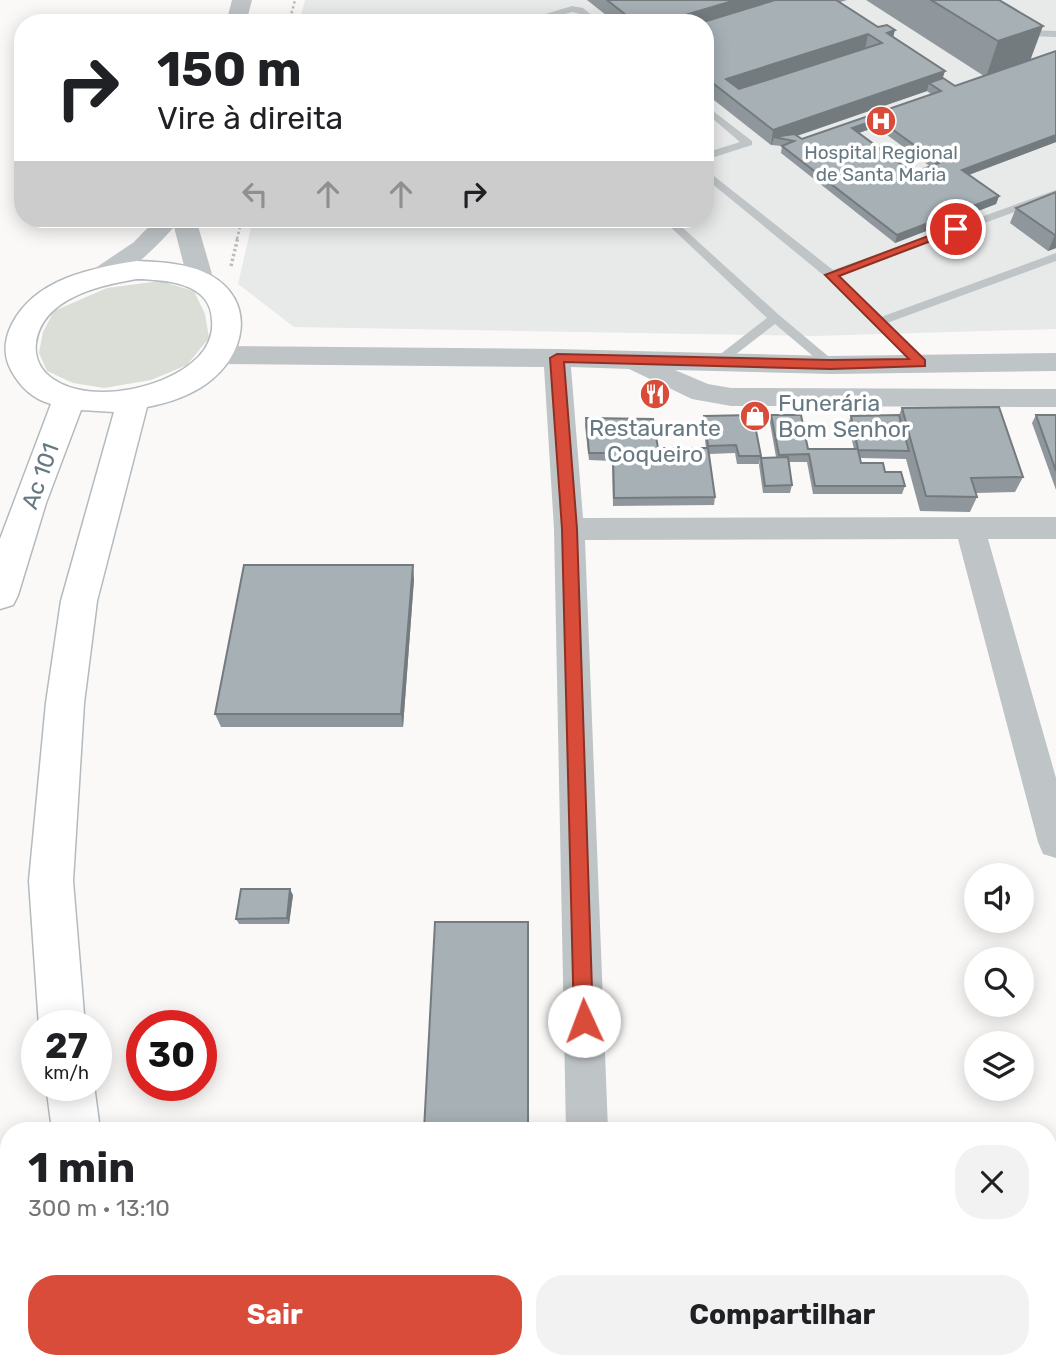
<!DOCTYPE html>
<html lang="pt">
<meta charset="utf-8">
<style>
body{margin:0;font-family:Rubik,sans-serif;background:#f2f2f2;color:#202124;height:100vh;display:flex;flex-direction:column;font-size:26px;white-space:nowrap}
*{box-sizing:border-box;margin:0}
p{font-size:23px;color:#757577}
.icon{flex:none;width:38px;height:38px;fill:none;stroke:currentColor;stroke-width:2;stroke-linecap:round;stroke-linejoin:round}
.map{position:relative;flex:1;overflow:hidden}
.side{position:absolute;left:0px;top:1122px;width:1057px;height:247px;display:flex;flex-direction:column;background:#fff;border-radius:28px 28px 0 0;box-shadow:0 4px 18px #0003}
.side>*{flex:none}
.hud{position:absolute;left:14px;top:14px;width:700px;height:214px;border-radius:28px;box-shadow:0 4px 18px #0003;background:#fff;color:#202124;overflow:hidden}
.tools{position:absolute;left:964px;top:863px;display:grid;gap:14px}
.tools a{display:grid;place-items:center;width:70px;height:70px;border-radius:50%;background:#fff;box-shadow:0 4px 18px #0003;font-size:35px}
.speed{position:absolute;left:21px;top:1010px;display:flex;gap:14px;font-size:35px;font-weight:700;text-align:center}
.speed>*{display:grid;place-content:center;width:91px;height:91px;border-radius:50%;background:#fff;box-shadow:0 4px 18px #0003;line-height:1}
.speed small{font-size:18px;font-weight:400}
.speed .limit{border:10px solid #d22;background:#fff;color:#111}
.pin{position:absolute;display:grid;place-items:center;width:60px;height:60px;color:#fff;margin:-30px;border:4px solid #fff;border-radius:50%;box-shadow:0 2px 7px #0007}
.me{position:absolute;width:77px;margin:-38px;rotate:358deg;stroke-linejoin:round;filter:drop-shadow(0 0 5px #0008)}
.turn{display:flex;align-items:center;gap:24px;height:147px;padding:0 28px;font-size:32px}
.turn .icon{width:91px;height:91px;stroke-width:2.5}
.turn b{display:block;font-size:49px;line-height:60px}
.lanes{display:flex;align-items:center;height:66px;padding:0 28px;background:#0003;justify-content:center;gap:35px;direction:ltr}
.lanes .off{opacity:.35}
.round{display:grid;place-items:center;flex:none;width:74px;height:74px;border-radius:28px;background:#f2f2f2}
.overview{display:flex;align-items:center;justify-content:space-between;height:119px;padding:0 28px}
h1{font-size:42px;font-weight:700;line-height:52px}
.cta{display:flex;gap:14px;margin-top:auto;padding:14px 28px}
.cta a{flex:1;height:80px;border-radius:28px;background:#d94c39;color:#fff;font-size:28px;font-weight:700;line-height:80px;text-align:center}
.cta a+a{background:#f2f2f2;color:#202124}
.map>svg:first-child{display:block}
</style>
<div class="map">
<svg width="1056" height="1368" viewBox="0 0 1056 1368">
<rect width="100%" height="100%" fill="#faf9f8"/>
<path fill="#e8e9e9" d="M305,0H1056V329L814,336L294,327L238,284L253,219H705V23H299Z"/>
<path fill="#daded7" d="M160,281L194,291L205,314L209,338L187,365L151,380L104,388L73,383L47,371L39,353L43,332L54,311L107,288Z"/>
<g fill="none" stroke-linecap="round" stroke-linejoin="round">
<g stroke="#b4babe" stroke-width="3">
<path id="secondary" d="M137,261C161,262 188,263 210,275C257,301 246,356 206,384C189,396 168,403 147,407L97,601L84,703L73,881L85,1026H39L29,881L46,703L61,601L114,412L81,410L46,503L18,595L13,605L0,609V539L51,404C33,399 20,387 11,370C3,355 4,340 12,324C35,279 91,268 137,261ZM137,279C165,280 211,282 212,320C213,331 210,341 204,350C177,388 91,406 53,379C41,371 34,358 36,343C42,298 100,285 137,279Z
M46,1085H94L100,1130H52Z
M9,1286V1340L0,1344V1290Z
M101,1360H155L157,1368H103Z"/>
</g>
<path stroke="#babec0" stroke-width="2.5" stroke-dasharray="2.5 2.5" stroke-linecap="butt" d="M289,23L295,0
M237,239L242,219"/>
<path stroke="#babec0" stroke-width="3.5" stroke-dasharray="2.5 2.5" stroke-linecap="butt" d="M231,266L238,237"/>
<path fill="#bfc4c7" fill-rule="evenodd" d="M572,6L583,8L601,23C588,23 584,13 572,12L532,23H516Z
M1019,26H1025L1032,30L1056,31V37L1030,36L1019,30Z
M713,111L752,141V145L705,160V153L740,142L712,118L705,120V113Z
M705,169L833,270L1056,190V197L839,276L881,317L1056,253V261L887,323L925,360L927,363L921,367L917,366L827,278L705,178Z
M662,219H673L779,315L835,362V368H827L775,324L722,365H714V359L767,318Z"/>
<path fill="#bfc4c7" fill-rule="evenodd" d="M232,0H252L246,23H226Z
M156,219H196L214,281L210,286L201,289L192,286L188,281L174,227C157,246 118,288 91,281L88,276L91,271L134,242Z
M218,346L557,349L831,356L1056,353V371L831,374L675,370L708,384L731,388L1056,389V407L731,406L692,399L629,369L571,367L583,518L1056,517V539H988L1056,778V858L1043,854L1038,842L958,539L585,540L608,1130H566L554,529L544,367L218,364L209,361L205,355L209,349Z
M568,1360H614L615,1368H567Z"/>
<use href="#secondary" fill="#fff" fill-rule="evenodd"/>
</g>
<path fill="#8f979c" fill-rule="evenodd" d="M587,0H847L840,2L945,71L942,78L955,86L984,76L866,0H999L1031,60L1056,51V142L969,175L999,196L996,204L895,243L781,153L782,146L771,145L705,93V23H616ZM927,91L931,94L802,139L797,136ZM876,127L931,167L913,173L858,133Z
M1056,192V248L1048,251L1010,223L1016,208Z
M902,408L1023,477L1015,492L976,493L977,497L970,512L920,511L906,459L860,458L861,463L885,472L905,486L902,494H813L807,462H789L792,485L790,493H763L759,465L761,458L776,457L770,423L771,415L808,449H854L848,424L851,416L899,415Z
M1036,415H1056V490L1032,423Z
M704,416L761,456L759,464H737L735,453L709,454L715,497L714,505L613,506L612,461L589,460L585,426L586,418L658,448H706L703,424Z
M414,579L403,727H221L215,714Z
M293,895L289,924H239L236,919Z
M936,1360H1048L1056,1368H938Z"/>
<path fill="#747b7f" d="M736,0H784L705,23H658Z
M1043,26L1030,61L986,77L998,41Z
M895,30L891,46L887,33Z
M868,34L865,49L727,93L726,79Z
M945,71L940,86L929,83L927,91L787,139L774,137L772,144L771,145L773,130Z
M878,119L876,127L850,136L852,128Z
M1056,135V142L960,178L962,170Z
M999,196L996,204L895,243L897,235Z
M1055,235H1056V248L1048,251Z
M413,565L414,579L403,727L401,714Z
M290,889L293,895L289,924L287,918Z"/>
<path fill="#a6b0b5" stroke="#747b7f" stroke-width="2" fill-rule="evenodd" d="M607,0H736L658,23H636Z
M775,0H836L878,27L887,25L895,30L887,33L945,71L773,130L705,77V23H700ZM868,34L882,43L739,89L726,79Z
M931,0H999L1043,26L998,41Z
M1056,51V135L962,170L999,196L897,235L782,146L794,141L774,137L794,134L802,139L941,91L929,83L943,78L955,86ZM878,119L939,163L913,173L852,128Z
M1056,192V235H1055L1016,208Z
M999,407L1023,477L971,478L977,497L926,496L902,408Z
M753,415L761,456H739L736,445L708,446L704,416Z
M771,415H801L808,449H858L851,416L899,415L909,451L858,450L861,463H883L885,472H901L905,486H815L809,454L779,455Z
M1036,415H1056V471Z
M586,418L653,419L658,448H708L715,497L614,498L613,453H589ZM647,455H659V458H647Z
M788,457L792,485L765,486L761,458Z
M244,565H413L401,714H215Z
M241,889H290L287,918L236,919Z
M435,922H528V1130H424Z
M1048,1166H1056V1368H948L947,1360H1048Z"/>
<path fill="#d94c39" stroke="#8d3125" stroke-width="2" d="M952,227L962,229L839,276L925,360V366L831,369L564,362L577,529L593,1021L591,1028L584,1031L577,1028L574,1021L562,529L550,358L557,354L831,360L909,359L825,275Z"/>
<defs>
<g id="hospital-disc" transform="scale(1.575)"><circle r="9.5" fill="#d94c39" stroke="#fff"/><path d="M-5-5h3v3.5h4V-5h3V5h-3V1.5h-4V5h-3Z" fill="#fff"/></g>
<g id="restaurant-disc" transform="scale(1.575)"><circle r="9.5" fill="#d94c39" stroke="#fff"/><path d="M-5-6h1v4h1v-4h1v4h1v-4h1v5L-1.5 .5V6h-2V.5L-5-1ZM5-6V6H3V1.5H1.5Q1.5-4 5-6Z" fill="#fff"/></g>
<g id="shop-disc" transform="scale(1.575)"><circle r="9.5" fill="#d94c39" stroke="#fff"/><path d="M-5-2.5h2.3a2.7 3.5 0 0 1 5.4 0H5L5.5 6h-11ZM-1.5-2.5h3a1.5 2.3 0 0 0-3 0Z" fill="#fff"/></g>
</defs>
<g fill-rule="evenodd">
<use href="#hospital-disc" x="881" y="121"/>
<use href="#restaurant-disc" x="655" y="394"/>
<use href="#shop-disc" x="755" y="416"/>
</g>
<g text-anchor="middle" dominant-baseline="central" stroke-width="7" stroke-linejoin="round" paint-order="stroke">
<g font-size="19" fill="#667881" stroke="#fff">
<text x="881" y="152">Hospital Regional<tspan x="881" dy="22">de Santa Maria</tspan></text>
</g>
<g font-size="23" fill="#667881" stroke="#fff" text-anchor="start">
<text x="778" y="403">Funerária<tspan x="778" dy="26">Bom Senhor</tspan></text>
<text x="655" y="428" text-anchor="middle">Restaurante<tspan x="655" dy="26">Coqueiro</tspan></text>
</g>
<g font-size="23" fill="#667881" stroke="#fff">
<text transform="translate(40 476) rotate(-70)">Ac 101</text>
</g>
</g>
</svg>
<div class="tools">
<a><svg class="icon" aria-label="sound" viewBox="0 0 24 24"><path d="M4 9h4l5-4v14l-5-4H4zM17 9q2 3 0 6"/></svg></a>
<a><svg class="icon" aria-label="search" viewBox="0 0 24 24"><circle cx="10" cy="10" r="6"/><path d="M15 15l6 6"/></svg></a>
<a><svg class="icon" aria-label="layers" viewBox="0 0 24 24"><path d="M12 4l9 5-9 5-9-5zM3 14l9 5 9-5"/></svg></a>
</div>
<div class="speed"><div>27<small>km/h</small></div><div class="limit">30</div></div>
<div class="pin" style="left:956px;top:229px;background:#d93025"><svg class="icon" aria-label="arrive" viewBox="0 0 24 24"><path d="M6 21V4h12l-3 4 3 4H6"/></svg></div>
<svg class="me" style="left:584px;top:1021px" viewBox="-20 -20 40 40"><circle r="19" fill="#fff"/><path d="M0-13L10 11 0 6-10 11z" fill="#d94c39"/></svg>
<div class="hud">
<div class="turn"><svg class="icon" aria-label="right" viewBox="0 0 24 24"><path d="M7 20v-9h11M14 6l5 5-5 5"/></svg><div><b>150 m</b>Vire à direita</div></div>
<div class="lanes"><svg class="icon off" aria-label="left" viewBox="0 0 24 24"><path d="M17 20v-9H6M10 6l-5 5 5 5"/></svg><svg class="icon off" aria-label="ahead" viewBox="0 0 24 24"><path d="M12 20V5M6 11l6-6 6 6"/></svg><svg class="icon off" aria-label="ahead" viewBox="0 0 24 24"><path d="M12 20V5M6 11l6-6 6 6"/></svg><svg class="icon" aria-label="right" viewBox="0 0 24 24"><path d="M7 20v-9h11M14 6l5 5-5 5"/></svg></div>
</div>
<section class="side">
<div class="overview"><div><h1>1 min</h1><p>300 m · 13:10</p></div><a class="round"><svg class="icon" aria-label="close" viewBox="0 0 24 24"><path d="M6 6l12 12M18 6L6 18"/></svg></a></div>
<div class="cta"><a>Sair</a><a>Compartilhar</a></div>
</section>
</div>
